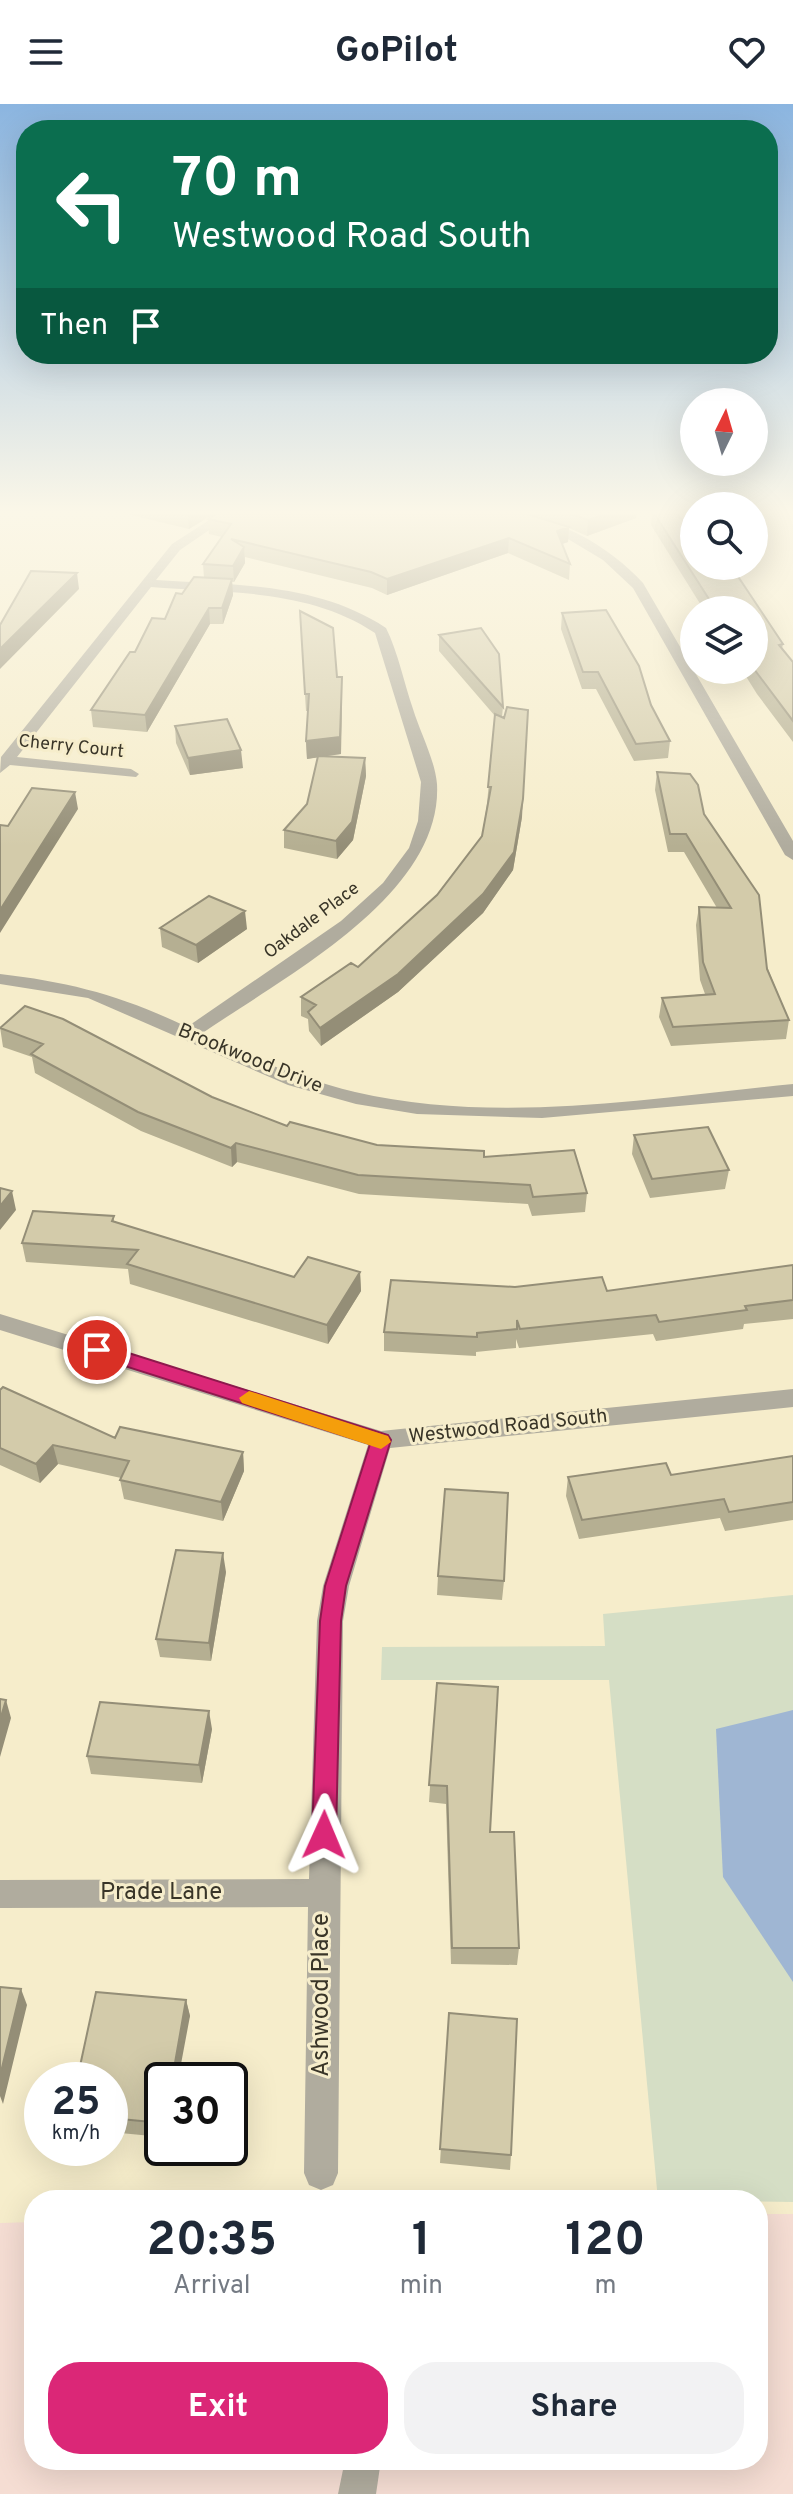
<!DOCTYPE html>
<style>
body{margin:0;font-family:Overpass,sans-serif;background:#f2f2f3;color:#1f2937;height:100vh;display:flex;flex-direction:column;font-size:30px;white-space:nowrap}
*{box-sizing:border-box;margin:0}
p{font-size:26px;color:#747a83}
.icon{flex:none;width:44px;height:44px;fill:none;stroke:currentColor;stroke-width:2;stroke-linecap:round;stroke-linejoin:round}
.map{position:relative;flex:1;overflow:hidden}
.side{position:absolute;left:24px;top:2086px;width:744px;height:280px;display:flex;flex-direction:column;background:#fff;border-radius:32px;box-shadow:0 8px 32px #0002}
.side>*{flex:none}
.guide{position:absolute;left:16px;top:16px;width:762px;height:244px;border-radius:32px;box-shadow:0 8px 32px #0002;background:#0b6e4f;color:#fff;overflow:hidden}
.needle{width:52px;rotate:5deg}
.buttons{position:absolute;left:680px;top:284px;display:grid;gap:16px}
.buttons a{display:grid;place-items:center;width:88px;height:88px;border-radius:50%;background:#fff;box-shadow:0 8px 32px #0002;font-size:40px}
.speed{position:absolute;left:24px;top:1958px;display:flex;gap:16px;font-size:40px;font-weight:700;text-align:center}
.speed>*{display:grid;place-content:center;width:104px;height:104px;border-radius:50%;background:#fff;box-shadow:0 8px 32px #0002;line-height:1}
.speed small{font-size:20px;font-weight:400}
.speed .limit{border:4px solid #111;border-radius:12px;background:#fff;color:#111}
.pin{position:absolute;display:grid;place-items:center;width:68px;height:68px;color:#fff;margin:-34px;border:4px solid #fff;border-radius:50%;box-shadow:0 2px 8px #0007}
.me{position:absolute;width:88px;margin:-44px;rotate:1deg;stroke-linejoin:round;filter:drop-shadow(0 0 6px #0008)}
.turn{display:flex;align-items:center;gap:28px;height:168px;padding:0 24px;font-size:36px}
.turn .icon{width:104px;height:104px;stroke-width:2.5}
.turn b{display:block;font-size:56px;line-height:68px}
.then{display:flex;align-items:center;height:76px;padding:0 24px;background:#0003;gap:16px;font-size:30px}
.eta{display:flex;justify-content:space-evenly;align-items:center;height:136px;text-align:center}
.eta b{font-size:48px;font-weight:700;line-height:56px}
.cta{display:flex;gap:16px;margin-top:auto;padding:16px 24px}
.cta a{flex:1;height:92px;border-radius:32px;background:#db2777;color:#fff;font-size:32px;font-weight:700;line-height:92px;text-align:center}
.cta a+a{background:#f2f2f3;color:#1f2937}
header{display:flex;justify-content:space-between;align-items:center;height:104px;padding:0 24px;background:#fff;font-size:36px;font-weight:700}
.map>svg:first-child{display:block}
</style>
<header><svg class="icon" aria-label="menu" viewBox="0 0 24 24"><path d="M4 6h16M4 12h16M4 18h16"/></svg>GoPilot<svg class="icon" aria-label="heart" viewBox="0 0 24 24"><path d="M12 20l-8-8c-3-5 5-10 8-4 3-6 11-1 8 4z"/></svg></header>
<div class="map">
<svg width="793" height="2390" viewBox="0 0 793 2390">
<rect width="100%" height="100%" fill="#f6edcb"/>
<path fill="#f5ddd3" d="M758,2110H793V2390H0V2119L34,2118V2356H758Z"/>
<path fill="#d5dec5" d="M793,1491V2098L658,2096L609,1576H381L382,1543L605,1542L603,1510Z"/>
<path fill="#9fb6d3" d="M793,1606V1878L723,1773L716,1625Z"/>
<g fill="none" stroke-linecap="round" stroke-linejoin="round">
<path fill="#b0ac9e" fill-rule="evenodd" d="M345,2356H381L376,2390H338Z"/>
<path fill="#b0ac9e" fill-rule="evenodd" d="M220,409H234L180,446L156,476C235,481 318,479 386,524C398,548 404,579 413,605C420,628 435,656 437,680C443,792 282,874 201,930C251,954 301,975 355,988C497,1021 650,994 793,980V992L542,1014L417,1010L356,1000L288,981L88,894L0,880V870C70,878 123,892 187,923L341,817L383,779L409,744L418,717L421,678L375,529C310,485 227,489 151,483L17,653L131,665L139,670L136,673L10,661L0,669L1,653L172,440Z
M487,409C545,406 604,437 643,479L793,737V756L785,751L633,484L603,456L568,435Z
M0,1210L381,1327L793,1285V1303L390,1344L349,1482L343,1517L338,2069L333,2081L321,2086L309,2081L304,2069L308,1803L0,1804V1776L309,1775L317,1517L323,1482L368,1341L0,1226Z"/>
</g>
<path fill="#b5af92" d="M130,409H215L189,425L131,411Z
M217,409H637L636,414L587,432L569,424L568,438L562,440L570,460L569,476L508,449L387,491L372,484L245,453V459L234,478H232L233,491L223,520H210L147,628L93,623L91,606L135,548L165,515L182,490L204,474L203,460L222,433L209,430L208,415Z
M652,409H676L783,540L782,545L793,558V638L757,590L742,566H754V506H704L651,421Z
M300,507L337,573L342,590L341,650L322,652L365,654L366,672L353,736L337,755L284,744V726L307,700L318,653L307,655L306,637L308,607H306Z
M562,509L651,601L670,637L668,654L634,657L596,585H582L561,525Z
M439,531L503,603L502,613L522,713L513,766L483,809L398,888L321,942L309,927L308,915L301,912V893L358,863L437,791L482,732L487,700L495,612L439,547Z
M175,622L243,664L190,671L176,639Z
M657,668L704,710L789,916L786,935L671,942L659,913L662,894L705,890L700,876L696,821L699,803L717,804L684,748H668L655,686Z
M160,824L247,825L198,859L162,843Z
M0,923L212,993L287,1022L377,1041L484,1053L587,1089L585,1108L532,1112L528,1100L359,1090L237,1058L232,1063L141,1027L35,969L32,953L3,943Z
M634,1031L729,1066L725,1085L650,1094L632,1050Z
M114,1112V1118L294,1173L360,1168L361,1187L328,1240L130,1180L128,1165L26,1158L22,1139Z
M793,1161V1215L744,1220L743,1225L656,1237L653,1230L519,1244L516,1235V1244L476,1248V1252L384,1247V1228L515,1183L607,1187Z
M0,1286L115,1334L243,1348L244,1367L223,1417L124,1395L120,1376L121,1374L58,1360L40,1379L0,1361Z
M793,1352V1416L725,1427L720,1414L579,1435L566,1392L568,1373L671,1371Z
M226,1468L211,1557L160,1553L156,1535Z
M438,1472L504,1477L502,1496L437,1491Z
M437,1579L490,1728L519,1844L517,1861L451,1860L446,1700L429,1698Z
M212,1625L202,1679L91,1670L87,1652Z
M186,1896L190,1912L162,1976V2033L110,2028V1976Z
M449,1909L511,2051L510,2066L440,2059Z"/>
<path fill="#948e77" d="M190,409H215L189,425L188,410Z
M610,409H637L636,414L587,432L588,416Z
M569,423L568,438L556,442L557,427Z
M509,434L508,449L387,491V475Z
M244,443L245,459L234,478L233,462Z
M77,469L79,485L0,565V545Z
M232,475L233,491L223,520L222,504Z
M209,504L210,520L147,628L145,611Z
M342,573L341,650L307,655L306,637Z
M241,646L243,664L190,671L188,654Z
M365,654L366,672L353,736L337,755L336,737Z
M75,688L78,705L0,829V806Z
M523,695L522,713L513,766L483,809L398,888L321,942L320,924Z
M245,807L247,825L198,859L196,841Z
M236,1039L237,1058L232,1063L231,1044Z
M12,1087L16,1106L0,1126V1102Z
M360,1168L361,1187L328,1240L327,1221Z
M53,1341L58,1360L40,1379L36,1360Z
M243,1348L244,1367L223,1417L221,1398Z
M223,1449L226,1468L211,1557L209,1539Z
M6,1596L11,1614L0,1653V1616Z
M209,1607L212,1625L202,1679L199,1661Z
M21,1885L27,1901L3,2000L0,1992V1972Z
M186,1896L190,1912L178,1976H172Z"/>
<path fill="#d3cbaa" stroke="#948e77" stroke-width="2" d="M217,409H524L569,423L557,427L570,460L509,434L387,475L371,468L231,435L244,443L233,462L203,460L231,420L208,415Z
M568,409H610L588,416Z
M654,409H676L694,428V462H731L783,540L779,541L793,558V617L754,565V506H716Z
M31,467L77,469L0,545V521Z
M194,473L232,475L222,504H209L145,611L91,606L130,548H135L152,514L165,515L176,489L182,490Z
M606,506L639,562L651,601L670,637L636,640L598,568H583L562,509Z
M300,507L333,524L337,573H342L340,633L306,637L309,590H305Z
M481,524L499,550L503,603L439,531Z
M507,603L528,606L523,695L514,748L483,790L398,870L320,924L308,908L316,901L301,893L351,859L358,863L437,791L482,732L491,683H488L495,610L504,614Z
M227,615L241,646L188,654L175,622Z
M318,652L365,654L352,718L336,737L284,726L307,700Z
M657,668L690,670L698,681L704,710L759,791L767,865L789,916L673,923L662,894L715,890L703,858L699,803L731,804L686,730H670Z
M32,684L75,688L0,806V721L8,722Z
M209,792L245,807L196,841L160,824Z
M25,902L63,915L212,993L287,1022L290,1018L377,1041L484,1047V1053L574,1046L587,1089L533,1093L530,1081L358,1071L236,1039L231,1044L138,1008L31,950L43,940L0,924Z
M708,1023L729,1066L652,1075L634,1031Z
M0,1084L12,1087L0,1102Z
M33,1107L114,1112L112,1117L294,1173L308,1153L360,1168L327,1221L127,1160L138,1146L22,1139Z
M793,1161V1196L745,1202L747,1206L659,1218L656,1211L520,1225L517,1216V1225L477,1229V1233L384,1228L391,1176L515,1183L602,1173L607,1187Z
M3,1283L115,1334L120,1323L243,1348L221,1398L120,1376L129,1357L53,1341L36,1360L0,1344V1286Z
M793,1352V1398L729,1408L724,1395L582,1416L568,1373L666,1359L671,1371Z
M445,1385L508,1389L504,1477L438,1472Z
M176,1446L223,1449L209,1539L156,1535Z
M437,1579L498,1583L490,1728H514L519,1844H452L447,1682L429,1681Z
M0,1595L6,1596L0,1616Z
M100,1598L209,1607L199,1661L87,1652Z
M0,1883L21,1885L0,1972Z
M96,1888L186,1896L172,1976H162V2019L110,2014V1976H77Z
M449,1909L517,1915L511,2051L440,2045Z"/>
<linearGradient id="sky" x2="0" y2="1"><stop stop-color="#8bb5e0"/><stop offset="0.55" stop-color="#fbf7e8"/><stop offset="1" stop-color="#fbf7e8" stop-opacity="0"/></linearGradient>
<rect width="793" height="743" fill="url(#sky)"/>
<path fill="#db2777" stroke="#8e194d" stroke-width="2" d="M97,1239L388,1331L391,1336L346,1482L341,1517L336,1731L333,1739L324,1742L316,1739L312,1731L320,1517L325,1482L370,1340L90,1251L87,1246Z"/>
<path fill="#f59e0b" d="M249,1287L388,1332L391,1338L381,1345L242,1299L239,1294Z"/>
<g text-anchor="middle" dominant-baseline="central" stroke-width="6" stroke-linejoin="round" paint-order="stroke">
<g font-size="18" fill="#393528" stroke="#f6edcb">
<text transform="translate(71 643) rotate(6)">Cherry Court</text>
<text transform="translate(312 817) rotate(-37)">Oakdale Place</text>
</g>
<g font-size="20" fill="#393528" stroke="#f6edcb">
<text transform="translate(250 955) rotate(22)">Brookwood Drive</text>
<text transform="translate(508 1323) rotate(-6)">Westwood Road South</text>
</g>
<g font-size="24" fill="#393528" stroke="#f6edcb">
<text x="161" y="1789">Prade Lane</text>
<text transform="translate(322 1891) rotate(-90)">Ashwood Place</text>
</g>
</g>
</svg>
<div class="buttons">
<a><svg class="needle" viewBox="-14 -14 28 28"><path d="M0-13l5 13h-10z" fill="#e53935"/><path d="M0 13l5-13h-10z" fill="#747a83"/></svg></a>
<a><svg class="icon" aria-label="search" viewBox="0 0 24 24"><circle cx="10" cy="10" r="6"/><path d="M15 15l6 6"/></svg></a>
<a><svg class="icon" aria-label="layers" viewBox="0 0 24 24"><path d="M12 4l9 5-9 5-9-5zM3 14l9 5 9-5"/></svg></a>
</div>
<div class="speed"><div>25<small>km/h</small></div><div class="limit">30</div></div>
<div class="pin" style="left:97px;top:1246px;background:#d93025"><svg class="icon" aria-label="arrive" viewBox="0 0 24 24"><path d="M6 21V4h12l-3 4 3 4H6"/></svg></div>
<svg class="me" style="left:324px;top:1731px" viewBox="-20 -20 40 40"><path d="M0-17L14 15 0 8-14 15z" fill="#db2777" stroke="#fff" stroke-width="4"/></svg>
<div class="guide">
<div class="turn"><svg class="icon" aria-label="left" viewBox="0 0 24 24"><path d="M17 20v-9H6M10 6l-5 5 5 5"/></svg><div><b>70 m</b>Westwood Road South</div></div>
<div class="then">Then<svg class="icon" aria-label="arrive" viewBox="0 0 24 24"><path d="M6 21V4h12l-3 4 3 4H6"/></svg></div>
</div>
<section class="side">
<div class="eta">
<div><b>20:35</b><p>Arrival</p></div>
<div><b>1</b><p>min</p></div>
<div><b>120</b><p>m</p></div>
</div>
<div class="cta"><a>Exit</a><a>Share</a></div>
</section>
</div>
